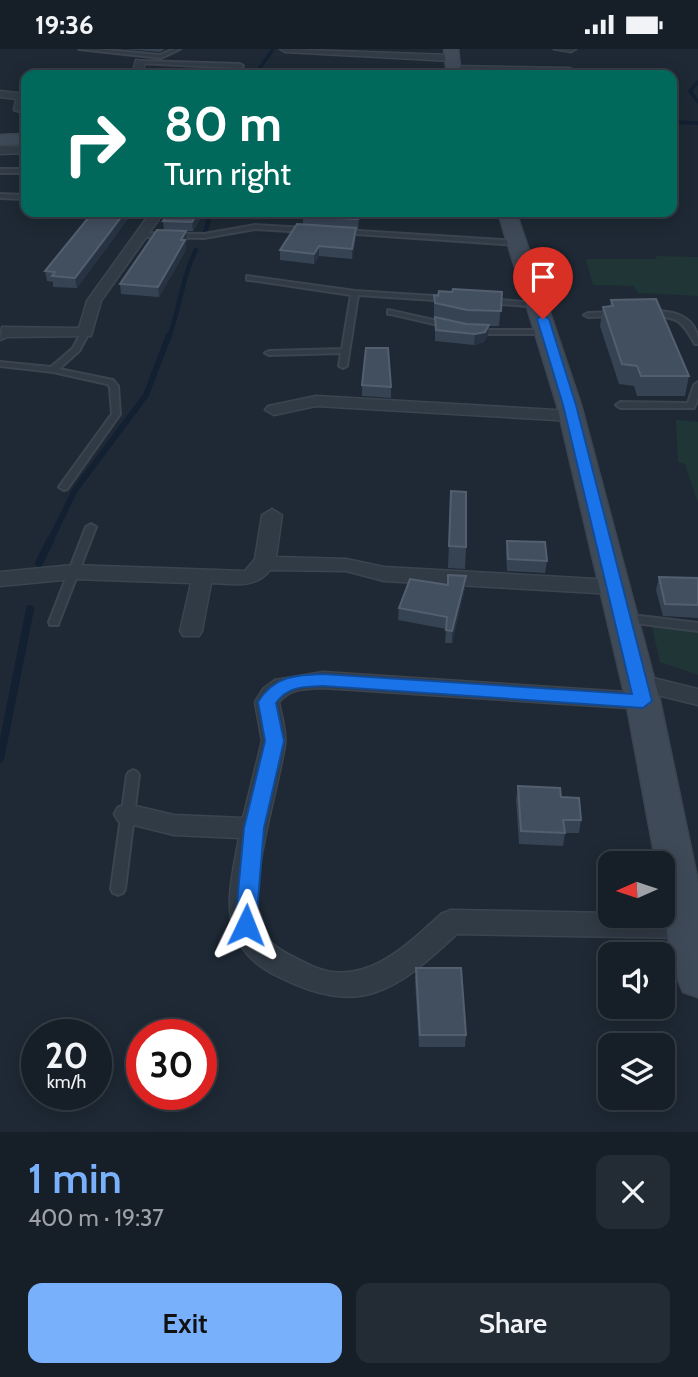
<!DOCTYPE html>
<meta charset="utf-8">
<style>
body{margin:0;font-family:Cabin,sans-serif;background:#232c34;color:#f1f3f6;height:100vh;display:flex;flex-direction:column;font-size:26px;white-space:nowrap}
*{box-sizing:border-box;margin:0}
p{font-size:23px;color:#9ea2a8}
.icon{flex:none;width:38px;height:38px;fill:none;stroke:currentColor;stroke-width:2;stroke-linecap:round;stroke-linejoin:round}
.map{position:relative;height:1083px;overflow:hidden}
.side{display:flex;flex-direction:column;background:#161f28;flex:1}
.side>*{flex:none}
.guide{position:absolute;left:21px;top:21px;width:656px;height:147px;border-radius:14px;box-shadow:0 4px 18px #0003,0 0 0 2px #353d45;background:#00695c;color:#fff;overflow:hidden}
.needle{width:46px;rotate:267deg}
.buttons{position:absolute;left:598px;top:802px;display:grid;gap:14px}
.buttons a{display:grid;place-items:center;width:77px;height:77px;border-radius:14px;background:#161f28;box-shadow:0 4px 18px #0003,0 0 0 2px #353d45;font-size:35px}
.speed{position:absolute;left:21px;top:970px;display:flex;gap:14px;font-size:35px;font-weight:700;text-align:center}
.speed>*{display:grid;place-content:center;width:91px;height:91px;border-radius:50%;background:#161f28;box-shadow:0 4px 18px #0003,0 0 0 2px #353d45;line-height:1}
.speed small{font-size:18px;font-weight:400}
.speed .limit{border:10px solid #d22;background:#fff;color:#111}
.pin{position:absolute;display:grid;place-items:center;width:60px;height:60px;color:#fff;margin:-72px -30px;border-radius:50% 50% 50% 0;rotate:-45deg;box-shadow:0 0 7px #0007}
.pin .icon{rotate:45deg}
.me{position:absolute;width:77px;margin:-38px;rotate:2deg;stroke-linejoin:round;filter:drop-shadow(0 0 5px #0008)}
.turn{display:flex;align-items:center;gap:24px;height:147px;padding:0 28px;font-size:32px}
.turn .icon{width:91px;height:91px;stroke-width:2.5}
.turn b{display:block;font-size:49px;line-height:60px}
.round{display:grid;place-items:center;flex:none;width:74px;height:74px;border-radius:14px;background:#232c34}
.overview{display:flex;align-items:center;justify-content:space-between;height:119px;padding:0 28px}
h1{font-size:42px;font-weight:600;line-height:52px;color:#78b0fb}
.button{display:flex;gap:14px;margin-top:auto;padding:14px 28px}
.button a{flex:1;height:80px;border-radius:14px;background:#78b0fb;color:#111;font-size:28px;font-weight:600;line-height:80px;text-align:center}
.button a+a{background:#232c34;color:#f1f3f6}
.status{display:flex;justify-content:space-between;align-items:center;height:49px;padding:0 35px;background:#161f28;direction:ltr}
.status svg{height:19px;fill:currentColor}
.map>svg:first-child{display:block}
</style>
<div class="status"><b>19:36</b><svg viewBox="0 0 49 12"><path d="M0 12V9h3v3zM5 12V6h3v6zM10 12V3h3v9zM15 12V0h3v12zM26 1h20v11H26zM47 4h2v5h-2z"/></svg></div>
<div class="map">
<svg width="698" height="1083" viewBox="0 0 698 1083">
<rect width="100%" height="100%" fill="#1e2935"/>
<path fill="#203536" d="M655,207L698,208V247L638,244L634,237L593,236L586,210H656Z
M676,371L698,373V454L685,415L678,413Z
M651,574L698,580V626L660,613Z"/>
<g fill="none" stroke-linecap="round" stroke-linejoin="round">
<path stroke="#122032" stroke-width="3.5" d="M255,26L273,0
M698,33L690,42L698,53
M672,73L698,74"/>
<path stroke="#122032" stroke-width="4.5" d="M205,184L211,163
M169,288C180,259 182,228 196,201"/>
<path stroke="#122032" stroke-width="6" d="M50,492L75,441L146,346L169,286"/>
<path stroke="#122032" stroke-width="8" d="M39,514L51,490
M0,710L30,560"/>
<g stroke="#3b444f" stroke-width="4">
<path id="lane" d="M79,0H96L160,6L174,0H180L161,9Z
M140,12L240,15L243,17L240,19L138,14Z
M0,120H26V124H0Z
M0,145L26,146V150L0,149Z
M255,176L306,179L309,181L306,183L255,180L204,189L141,188L138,186L141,184L204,185Z
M343,181L519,192L522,194L519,196L341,184L340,183Z
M247,227L355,242L449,248L453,250L449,252L358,246L347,317L343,319L339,317L341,304L269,306L265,304L269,302L342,300L351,246L250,231H247Z
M486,250L539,254L543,256L539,258L489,254H486Z
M388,261L447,274L451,276L447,278L391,265H388Z
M615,263H618V267L588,268L584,266L588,264Z
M646,263C671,260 698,266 698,295H695C682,271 677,267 649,267H646Z
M474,281H547L551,283L547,285H477L473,283Z
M82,282H88L89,284L79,302L59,320L113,331L118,337L120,365L67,440L64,441L59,438L112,365L110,338L107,335L53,323L0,317V313L51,318L73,299Z
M698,333V349L694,359H620L616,356L620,353L688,354L694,336Z
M91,475L96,478L59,573L58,576H50L49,573L86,478Z
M624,565L698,574V582L620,572L619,569L620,566Z
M133,721L137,723L139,726L125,840L123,844L118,846L113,844L111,840L127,726L129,723Z"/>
</g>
<g stroke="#3b444f" stroke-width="3">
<path id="street" d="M280,0L451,6L456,9L451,12L285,3Z
M554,0H576L571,3Z
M136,11L145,13L142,26H132Z
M452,17L570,19L575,22L570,25L448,22Z
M0,42L26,45V65L14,61L16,50L0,48Z
M0,97L26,98V104L0,105Z
M151,163H164L101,252L91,287L7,288L0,291L2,278L79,279L87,252Z
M316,347L572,362L581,367L572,372L316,357L274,366L265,361L268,357Z
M272,460L282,466L276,508L346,510L384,518L614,531L624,538L614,545L384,532L346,522L270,521C255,540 234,535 211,534L202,582L199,587H183L180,582L191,534L73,530L0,537V523L73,516L245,522L255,510L262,466Z
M323,623L643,644L651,646L655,652L651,658L643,660L323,639C306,640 290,639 279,653C281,666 287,682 285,695C280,736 242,850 263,884C273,900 296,909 312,917C364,940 406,897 441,865L451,861L611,864V866L687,865L698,871L697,885L687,889L457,885C396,942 360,969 279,928C257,918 240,903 233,879C225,850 234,818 239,789L174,786L118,772L114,765L118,758L127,755L174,766L243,769L262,692L255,653L263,640L275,631Z
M637,625L698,640V656L629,639L626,633L629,627Z"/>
</g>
<g stroke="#3b444f" stroke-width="3">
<path id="secondary" d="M444,0H458L461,26H447Z
M26,85V95L0,96V86Z
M498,163H516L581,356L660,652L698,833V948L683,943C666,905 663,855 663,814H656L626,652L557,356Z"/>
</g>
<use href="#lane" fill="#313b46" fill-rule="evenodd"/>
<use href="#street" fill="#313b46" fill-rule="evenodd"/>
<use href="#secondary" fill="#3f4a59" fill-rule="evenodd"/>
</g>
<path fill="#364353" d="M124,0H165L160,3Z
M171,163H202V167L193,182H186L187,191L186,194V201L159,248L121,245L120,235L164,181L163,172Z
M305,163H361L358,180H356V189L352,210L319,207L314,215L280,211V201L303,176V167Z
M130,167L77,239L53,238V233L47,232L45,222Z
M502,243L499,277H489L488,286L484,293L474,296L435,292V269H434V246Z
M611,251L689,327L685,347H637L634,337L619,335L600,277L603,258L610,257Z
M362,336L391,338V349L362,347Z
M451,442L466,498L465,520L448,519Z
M507,492L547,512L545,524L507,522L506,503Z
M466,527L465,539L452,594H445L446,580L398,571L399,559Z
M659,528L698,529V569L663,567L656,541Z
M518,737L561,748L581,771L579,784H565L563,797L519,795L516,750Z
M416,919L466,986L465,998H419L415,932Z"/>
<path fill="#273342" d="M125,163H129L130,167L77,239L75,229Z
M198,163H202V167L193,182L192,173Z
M360,163H361L358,180V170Z
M356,179V189L352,210V200Z
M186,182L187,191L186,194V201L159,248L158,238Z
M319,197V207L314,215V205Z
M489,276L488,286L484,293L474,296L475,285Z
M466,527L465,539L452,594V582Z"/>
<path fill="#424f5f" stroke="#535f6f" stroke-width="2" d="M93,163H125L75,229L52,227L55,223L45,222Z
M171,163H198L192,173L163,172Z
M305,163H360L358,170L303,167Z
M297,175L356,179L352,200L319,197L314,205L280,201Z
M157,181L186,182L181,191H185L158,238L120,235Z
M453,240L502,243L501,262L467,261L435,254L434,246L438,247L439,242L452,243Z
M656,250L689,327H641L637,317L622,315L603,258L613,257L611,251Z
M435,268L466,275L489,276L485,283L475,285L436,281Z
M366,299H388L391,338L362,336Z
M451,442L466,443V498L449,497Z
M507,492L545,493L547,512L508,510Z
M448,526L466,527L452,582L446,581L447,568L399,559L410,530L448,536Z
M659,528L698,529V556L665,555Z
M518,737L560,739L561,748L579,749L581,771H563L565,784L521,782Z
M416,919H461L466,986H420Z"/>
<path fill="#1a73e8" stroke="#114b97" stroke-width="2" d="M543,266L549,270L576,356L652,652L643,659L323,637C303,638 288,637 276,654L284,692L264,779L256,876L253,882L246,885L238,882L235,876L244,779L265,692L258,653C274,627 295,626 323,625L632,645L563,356L537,270Z"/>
</svg>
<div class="buttons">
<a><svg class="needle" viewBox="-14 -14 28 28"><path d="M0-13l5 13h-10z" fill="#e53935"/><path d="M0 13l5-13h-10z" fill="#9ea2a8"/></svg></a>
<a><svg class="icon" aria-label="sound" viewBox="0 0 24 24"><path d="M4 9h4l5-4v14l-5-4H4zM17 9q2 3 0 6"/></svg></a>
<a><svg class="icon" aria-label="layers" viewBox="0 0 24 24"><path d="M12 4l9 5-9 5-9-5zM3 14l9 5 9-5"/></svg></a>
</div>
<div class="speed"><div>20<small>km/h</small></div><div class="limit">30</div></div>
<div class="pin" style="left:543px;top:270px;background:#d93025"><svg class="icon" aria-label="arrive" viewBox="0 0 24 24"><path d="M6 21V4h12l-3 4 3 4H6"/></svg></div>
<svg class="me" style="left:246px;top:876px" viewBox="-20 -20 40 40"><path d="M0-17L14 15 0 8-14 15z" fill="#1a73e8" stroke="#fff" stroke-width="4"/></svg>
<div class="guide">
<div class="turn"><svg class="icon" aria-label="right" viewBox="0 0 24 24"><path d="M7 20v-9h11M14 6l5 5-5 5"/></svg><div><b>80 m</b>Turn right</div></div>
</div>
</div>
<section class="side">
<div class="overview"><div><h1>1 min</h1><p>400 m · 19:37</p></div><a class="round"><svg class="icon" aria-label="close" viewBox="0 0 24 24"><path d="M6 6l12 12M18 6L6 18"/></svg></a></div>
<div class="button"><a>Exit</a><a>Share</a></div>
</section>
